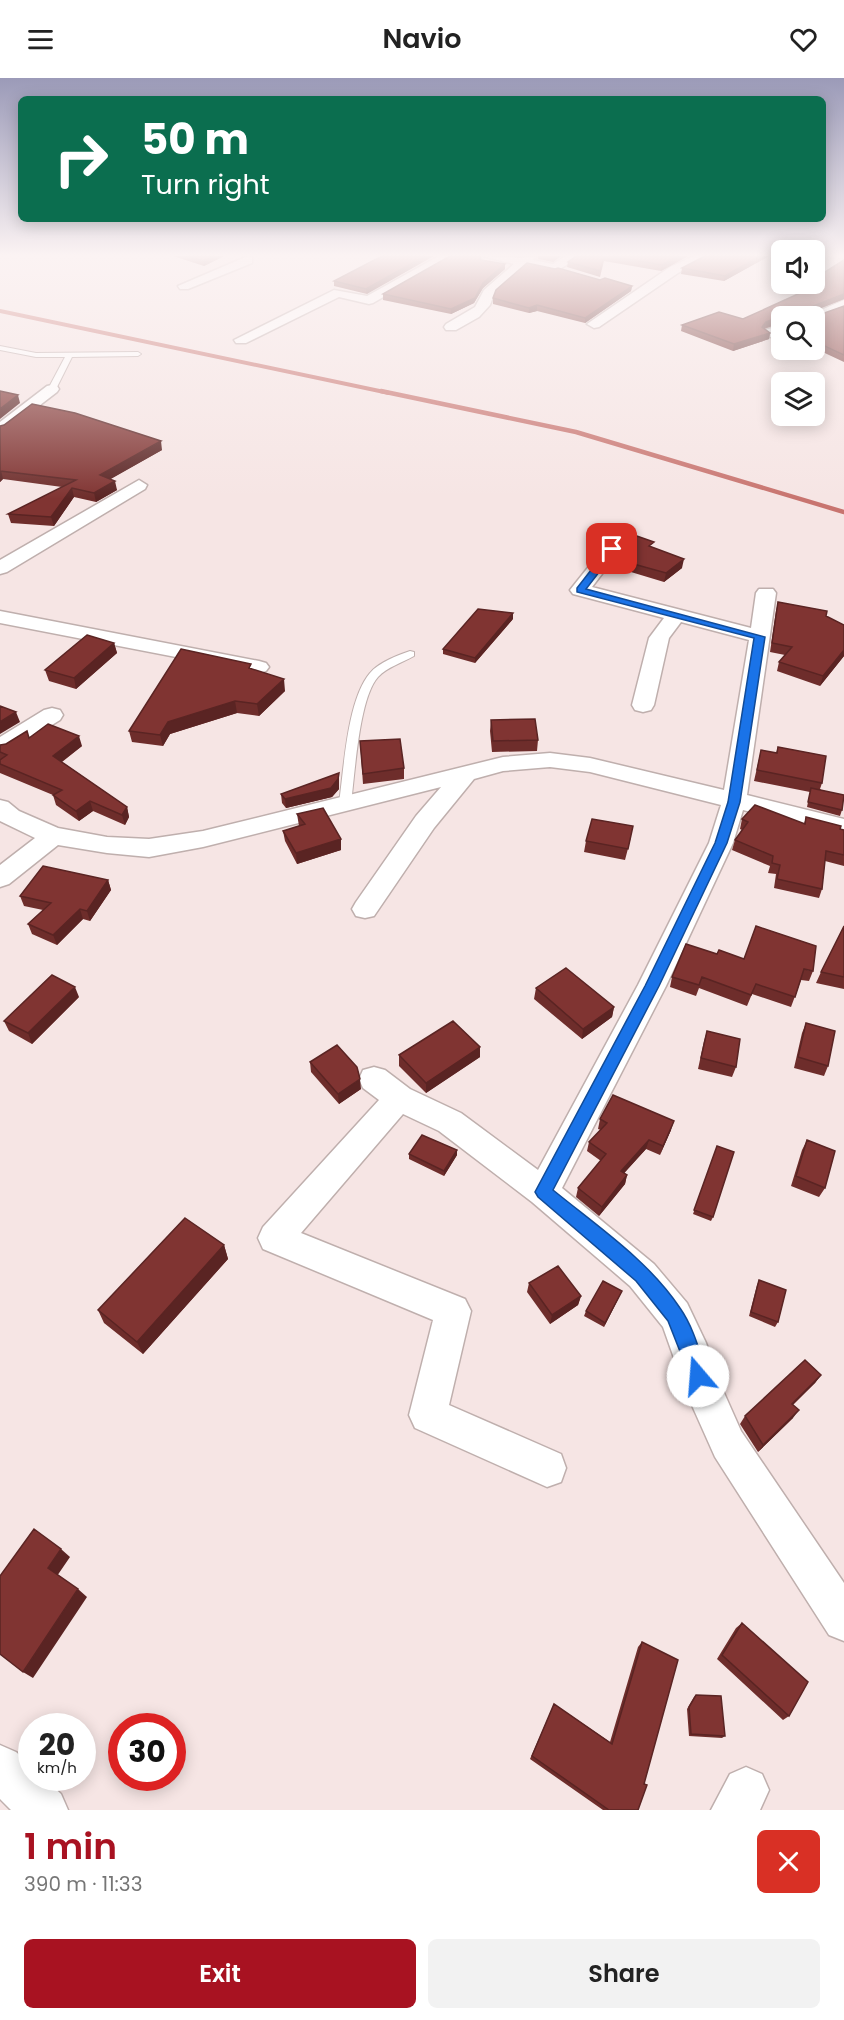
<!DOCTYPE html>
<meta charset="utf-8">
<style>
body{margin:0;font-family:Poppins,sans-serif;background:#f2f2f2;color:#222;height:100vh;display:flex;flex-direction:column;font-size:22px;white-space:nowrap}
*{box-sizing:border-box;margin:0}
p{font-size:20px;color:#767676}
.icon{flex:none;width:33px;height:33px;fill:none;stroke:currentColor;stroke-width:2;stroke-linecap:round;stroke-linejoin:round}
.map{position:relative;height:1732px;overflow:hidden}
.details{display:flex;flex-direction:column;background:#fff;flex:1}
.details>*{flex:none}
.hud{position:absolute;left:18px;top:18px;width:808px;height:126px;border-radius:9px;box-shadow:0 3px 15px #0003;background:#0b6e4f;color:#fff;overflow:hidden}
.tools{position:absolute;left:771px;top:162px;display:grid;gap:12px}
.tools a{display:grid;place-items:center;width:54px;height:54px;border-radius:9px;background:#fff;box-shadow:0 3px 15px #0003;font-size:30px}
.speed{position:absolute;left:18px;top:1635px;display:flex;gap:12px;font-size:30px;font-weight:700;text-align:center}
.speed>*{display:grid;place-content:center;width:78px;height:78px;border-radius:50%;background:#fff;box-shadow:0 3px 15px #0003;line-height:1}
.speed small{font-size:15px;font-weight:400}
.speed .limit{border:9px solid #d22;background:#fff;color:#111}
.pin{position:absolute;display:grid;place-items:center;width:51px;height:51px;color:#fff;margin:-26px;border-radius:12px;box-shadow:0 3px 9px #0006}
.me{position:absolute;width:66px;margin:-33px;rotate:342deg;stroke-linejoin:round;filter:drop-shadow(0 0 4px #0008)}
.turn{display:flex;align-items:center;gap:21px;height:126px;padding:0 24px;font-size:27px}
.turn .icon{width:78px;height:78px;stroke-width:2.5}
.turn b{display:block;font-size:42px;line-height:51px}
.round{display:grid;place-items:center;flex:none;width:63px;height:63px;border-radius:9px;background:#f2f2f2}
.overview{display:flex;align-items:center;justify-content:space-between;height:102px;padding:0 24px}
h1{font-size:36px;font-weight:600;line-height:45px;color:#a81221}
.cta{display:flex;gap:12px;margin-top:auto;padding:12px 24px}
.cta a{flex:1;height:69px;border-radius:9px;background:#a81221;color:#fff;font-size:24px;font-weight:600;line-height:69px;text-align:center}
.cta a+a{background:#f2f2f2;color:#222}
header{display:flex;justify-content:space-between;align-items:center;height:78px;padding:0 24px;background:#fff;font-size:27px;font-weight:600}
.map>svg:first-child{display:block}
</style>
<header><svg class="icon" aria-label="menu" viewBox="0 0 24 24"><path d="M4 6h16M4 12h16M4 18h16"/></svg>Navio<svg class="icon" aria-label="heart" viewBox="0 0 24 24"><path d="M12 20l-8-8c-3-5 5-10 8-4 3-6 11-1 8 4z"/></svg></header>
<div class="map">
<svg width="844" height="1732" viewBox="0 0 844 1732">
<rect width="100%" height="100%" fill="#f6e5e4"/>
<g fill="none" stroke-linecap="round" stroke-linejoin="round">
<path stroke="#c8746f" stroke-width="4" d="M0,233L389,315"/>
<path stroke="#c8746f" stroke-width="4.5" d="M381,313L576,354L844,434"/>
<g stroke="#bfafad" stroke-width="2">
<path id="service" d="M0,268L36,275L138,274L141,276L138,278L72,279L56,311L52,313L48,311L65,279H36L0,272Z
M410,573L414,574V578C402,585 387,589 378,599C359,620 355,695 351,725L345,729L341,728L339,725C344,691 347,622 370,595C378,585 398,577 410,573Z"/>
</g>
<g stroke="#bfafad" stroke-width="3">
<path id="minor" d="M248,178L252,179V185L188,211H180L178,208Z
M439,178H454L373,225L369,226L339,219L246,265H236L234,262L334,212L367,218Z
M482,178L521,180L537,178L533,182L553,186L566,178H581L555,194L526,188L494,216L490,227L479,239L456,252H446L444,249L446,246L475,229L484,212L514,186Z
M694,178H710L678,195L599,249L594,250L587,246L670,189Z
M844,222V231L814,242V238H807Z
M782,247V256L770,259L763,255L765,252Z
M52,307L57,308L59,311L57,314L5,354L0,356V344L47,308Z
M139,402L147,407L145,411L7,494L0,496V482Z
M612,466L618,467L621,471L592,509L751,550L756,515L759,511H773L776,515L747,717L844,741V757L743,732L733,765L666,908L562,1110L654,1186L687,1225L706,1265L721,1308L741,1353L844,1505V1563L829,1557L715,1379L686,1314L663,1249L630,1208L532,1124L439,1053L403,1036L301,1155L465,1221L471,1233L449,1327L561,1376L566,1390L561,1404L547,1409L415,1350L409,1337L433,1242L263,1171L258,1160L263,1149L379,1022L363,1010L359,1001L363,992L374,989L385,992L410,1011L461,1035L538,1092L638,907L709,765L721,727L590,694L550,689L503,693L474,701L434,750L374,838L365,840L356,838L352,831L356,824L416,738L441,709L203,769L149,779L107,775L58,767L9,806L0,809V787L35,760L0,743V722L8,724L19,733L58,750L107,759L149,761L203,753L503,679L550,675L590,680L724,712L749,562L681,544L669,560L654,627L651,632L643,634L635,632L632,627L649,560L664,540L573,516L570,512L606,467Z
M0,533L259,583L266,585L269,589L266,593L259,595L0,545Z
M52,630L60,632L63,637L60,642L8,674L0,676V659L44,632Z
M0,1667L16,1674L32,1688V1700H44L61,1716L68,1732H11L0,1721Z
M746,1689L762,1696L769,1712L760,1732H711L730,1696Z"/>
</g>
<use href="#service" fill="#fff" fill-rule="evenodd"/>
<use href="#minor" fill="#fff" fill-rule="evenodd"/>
</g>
<path fill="#6e2d2b" d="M173,178H224L204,188Z
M382,178L367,216L334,208V203Z
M538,178H561L553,184L538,181Z
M576,178H688L661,193L604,183L600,199L567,189L568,184Z
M705,178H769L724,203L681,196L682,190Z
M481,182L505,186V191L483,210L474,225L451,236L383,222V216Z
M844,182V221L811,234L816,238L844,228V284L814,270V238H782V245L764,251L770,255L769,261L733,273L681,253L682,247L743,241L799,216L800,210Z
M600,202L632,208L631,213L585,245L537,233L529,235L493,226V220Z
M0,348L162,372L110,401L117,412L96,424L74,419L54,448L11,445L8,436L62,409L3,401L0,404Z
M624,461L654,470L682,490L664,504L611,488L612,480L623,466Z
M778,524L826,538L844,547V578L820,608L777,593L779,584L785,577L770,574L776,533Z
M513,541L475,585L443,576V571Z
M114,565L117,575L76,611L49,603L45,592Z
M252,591L285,613L259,638L237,635L170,656L163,668L132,664L129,653Z
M491,642L538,662L537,673L492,674L490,653Z
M29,660L82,668L62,684L127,729L129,739L125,747L93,733L79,743L56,727L53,717L0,695V667Z
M360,663L404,690V701L363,706Z
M778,669L822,705L820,711L842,732L840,738L807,729L810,714L754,703L761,672L776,675Z
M339,704V711L332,719L286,730L282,725L281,716Z
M297,736L341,761V772L297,786L285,763L283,753L299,748Z
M806,739L844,752V788L825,783L822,811L819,820L774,810L776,796L768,795L770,788L732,772L735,762L742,752L740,751L742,741L804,746Z
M631,759L625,782L584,774L586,763Z
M108,802L111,812L90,843L83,841L57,867L32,856L28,846L43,832L24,828L20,818Z
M844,848V911L816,905L821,894Z
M717,876L744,881L813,893L809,903L801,902L791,929L752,916L747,928L699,910L696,918L670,909L672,899Z
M536,910L614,929L612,939L582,961L534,921Z
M79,919L32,966L9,953L4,943Z
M806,945L828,988L824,998L794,990L802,955Z
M707,953L736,989L732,999L698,991L704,963Z
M480,969V979L426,1015L399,988V977Z
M310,984L361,1011L339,1026L311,994Z
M600,1041L671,1052L660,1077L646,1071L624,1095L627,1097L625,1106L599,1138L576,1119L578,1110L601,1083L587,1073L589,1064L601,1052L598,1051Z
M807,1062L825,1110L819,1119L791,1108L802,1072Z
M717,1068L713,1139L711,1143L693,1136Z
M457,1072V1077L444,1098L409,1081V1076Z
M224,1167L228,1181L143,1276L104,1245L98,1232Z
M759,1202L778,1244L775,1249L749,1238L757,1207Z
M529,1205L581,1218L578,1227L550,1246L527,1214Z
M622,1213L604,1249L584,1238L586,1233Z
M821,1297L815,1305L793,1327V1340L758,1374L740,1346L745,1338Z
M742,1545L789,1638L783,1642L717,1581L736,1550Z
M642,1564L638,1732H603L530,1681L554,1626L610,1664L638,1569Z
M696,1617L725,1658L722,1660L689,1658L687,1631L694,1619Z"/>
<path fill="#5a2423" d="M214,178H224L204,188L203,183Z
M425,178H434L367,216L366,211Z
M553,178H561L553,184Z
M678,178H688L661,193L662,187Z
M760,178H769L724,203L725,198Z
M505,186V191L483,210L474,225L451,236V231Z
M632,208L631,213L585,245V240Z
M844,216V221L806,236L808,230Z
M537,227V233L529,235V230Z
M782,239L781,245L764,250L761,256L762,249L766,244Z
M770,255L769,261L733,273L734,266Z
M18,317L20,325L0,341V331Z
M161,363L162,372L102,406L100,397Z
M1,392L3,401L0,404V393Z
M115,403L117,412L96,424L94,415Z
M72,410L74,419L54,448L51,439Z
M684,481L682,490L664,504L666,495Z
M513,535V541L475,585V580Z
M114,565L117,575L76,611L74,600Z
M844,572V578L820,608L823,598Z
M284,601L285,613L259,638L257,626Z
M235,623L237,635L170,656L163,668L160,657L168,644Z
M16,634L20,644L0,656V644Z
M79,658L82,668L56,688L53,678Z
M339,695V711L332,719L286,730L285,721Z
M90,723L93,733L79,743L76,733Z
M127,729L129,739L125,747L122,737Z
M341,761V772L297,786L296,775Z
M108,802L111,812L90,843L87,833Z
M80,831L83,841L57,867L53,857Z
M75,909L79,919L32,966L28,955Z
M614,929L612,939L582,961L583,951Z
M480,969V979L426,1015V1005Z
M360,1001L361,1011L339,1026L338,1016Z
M674,1043L671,1052L660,1077L663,1068Z
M649,1062L646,1071L618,1102L621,1093Z
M457,1072V1077L444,1098V1093Z
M627,1097L625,1106L599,1138L602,1129Z
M224,1167L228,1181L143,1276L137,1264Z
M622,1213L604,1249L605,1245Z
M581,1218L578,1227L550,1246L552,1237Z
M821,1297L815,1305L786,1333L792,1326Z
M799,1332L793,1340L758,1374L763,1367Z
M61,1471L70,1479L57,1498L48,1490Z
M78,1511L87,1519L33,1600L23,1594Z"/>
<path fill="#803432" stroke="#5a2423" stroke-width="1.5" d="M186,178H214L203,183Z
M382,178H425L366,211L334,203Z
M450,178H480L481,182L505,186L483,205L475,220L451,231L383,216Z
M576,178H604L600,193L568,184Z
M609,178H678L662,187Z
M705,178H760L725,198L682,190Z
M844,182V216L808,230L807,233L813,234L816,238L844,228V277L814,263V238H782L766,244L762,249L770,255L734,266L682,247L719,234L743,241L809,211L800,210L807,206H814V201Z
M527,185L555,191L558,190L600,202L605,200L632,208L585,240L537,227L529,230L493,220L496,212Z
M0,313L18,317L0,331Z
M32,326L75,335L161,363L100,397L115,403L94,415L72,410L51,439L8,436L76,402L0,393V348L4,347Z
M631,456L654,464L649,468L684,481L666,495L612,480L624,464V461Z
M778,524L827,533L826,538L844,547V572L823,598L779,584L792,569L772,565Z
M478,531L513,535L475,580L443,571Z
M87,557L114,565L74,600L45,592Z
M181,571L251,586L249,590L284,601L257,626L235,623L168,644L160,657L129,653Z
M0,628L16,634L0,644Z
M535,641L538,662L493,663L491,642Z
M48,646L79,658L53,678L127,729L122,737L90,723L76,733L53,717L62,712L0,686V682L7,677L0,674V667L6,666L27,653L29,660Z
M400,661L404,690L363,696L360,663Z
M778,669L826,678L822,705L757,692L761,672L777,675Z
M339,695L338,701L331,710L285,721L281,716Z
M811,710L844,717L842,732L808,724Z
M755,727L805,746L806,739L841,748L840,751L844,752V777L826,773L822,811L777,801L780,787L772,785L773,778L735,762L748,744L742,741Z
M323,730L341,761L296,775L283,753L305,746L297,736Z
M592,741L633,748L628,771L586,763Z
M43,788L108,802L87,833L80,831L53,857L28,846L51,825L20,818Z
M756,848L816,868L813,893L804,891L795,919L756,906L751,917L702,899L699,907L672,899L686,866L717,876L719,872L744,881Z
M844,848V899L821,894Z
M566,890L614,929L583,951L536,910Z
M52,897L75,909L28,955L4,943Z
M453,943L480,969L426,1005L399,977Z
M806,945L835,953L828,988L798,979Z
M707,953L740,961L736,989L701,980Z
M337,967L357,989L360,1001L338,1016L310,984Z
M613,1017L674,1043L663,1068L649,1062L621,1093L627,1097L602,1129L578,1110L606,1076L589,1064L607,1045L600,1041Z
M422,1057L457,1072L444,1093L409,1076Z
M807,1062L835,1073L825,1110L796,1098Z
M717,1068L734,1074L713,1139L694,1132Z
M185,1140L224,1167L137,1264L98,1232Z
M558,1188L581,1218L552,1237L529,1205Z
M759,1202L786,1212L778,1244L751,1234Z
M603,1203L622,1213L605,1245L586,1233Z
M805,1282L821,1297L792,1326L799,1332L763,1367L745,1338Z
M34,1451L61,1471L48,1490L78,1511L23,1594L0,1576V1498Z
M742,1545L808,1604L789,1638L722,1577Z
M642,1564L678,1582L644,1706L647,1707L638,1732H609L532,1678L554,1626L612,1666Z
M696,1617L721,1618L725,1658L691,1656L689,1629Z"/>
<linearGradient id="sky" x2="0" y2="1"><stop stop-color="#9b9ab8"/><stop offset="0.42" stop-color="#fbf3f3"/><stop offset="1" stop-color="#fbf3f3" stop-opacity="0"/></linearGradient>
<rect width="844" height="421" fill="url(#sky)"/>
<path fill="#1a73e8" stroke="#114b97" stroke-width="1.5" d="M612,468L617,471L586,511L765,559L740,724L727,765L659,908L553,1112C597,1148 648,1182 680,1230C694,1250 700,1275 708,1298L705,1304L698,1307L692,1304L668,1243L636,1203L538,1119L535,1114L645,908L715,765L728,724L754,560L577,514V510L609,469Z"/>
</svg>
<div class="tools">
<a><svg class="icon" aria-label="sound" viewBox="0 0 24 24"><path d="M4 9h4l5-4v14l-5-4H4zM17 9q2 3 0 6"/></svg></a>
<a><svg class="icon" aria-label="search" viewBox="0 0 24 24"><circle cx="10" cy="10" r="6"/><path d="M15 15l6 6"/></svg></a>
<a><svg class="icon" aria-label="layers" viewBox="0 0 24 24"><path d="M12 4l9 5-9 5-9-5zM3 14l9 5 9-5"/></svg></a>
</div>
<div class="speed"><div>20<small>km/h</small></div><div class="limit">30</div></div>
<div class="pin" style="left:612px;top:471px;background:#d93025"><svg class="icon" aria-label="arrive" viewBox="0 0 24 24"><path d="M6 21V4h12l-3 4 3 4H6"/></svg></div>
<svg class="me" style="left:698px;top:1298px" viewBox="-20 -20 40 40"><circle r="19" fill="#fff"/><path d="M0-13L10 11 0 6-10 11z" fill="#1a73e8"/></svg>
<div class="hud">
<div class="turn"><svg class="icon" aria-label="right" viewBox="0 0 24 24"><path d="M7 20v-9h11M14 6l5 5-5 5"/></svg><div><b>50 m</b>Turn right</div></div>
</div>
</div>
<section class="details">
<div class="overview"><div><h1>1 min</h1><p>390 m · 11:33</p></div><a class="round" style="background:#d93025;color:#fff"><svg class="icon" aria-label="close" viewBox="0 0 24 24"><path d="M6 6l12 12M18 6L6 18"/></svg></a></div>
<div class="cta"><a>Exit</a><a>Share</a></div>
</section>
